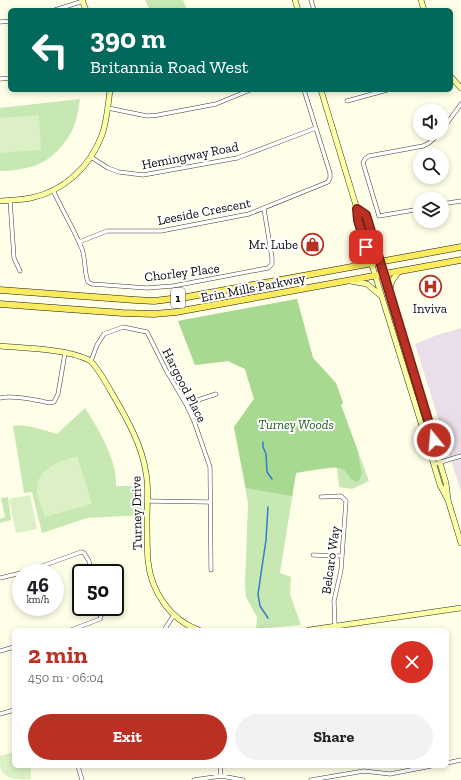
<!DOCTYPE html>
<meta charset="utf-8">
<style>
:root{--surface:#fff;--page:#f2f2f2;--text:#202124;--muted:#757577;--accent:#ba3022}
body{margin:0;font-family:"Zilla Slab",serif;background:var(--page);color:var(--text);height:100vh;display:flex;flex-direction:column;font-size:15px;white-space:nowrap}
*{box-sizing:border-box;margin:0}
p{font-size:13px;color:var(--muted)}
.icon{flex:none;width:22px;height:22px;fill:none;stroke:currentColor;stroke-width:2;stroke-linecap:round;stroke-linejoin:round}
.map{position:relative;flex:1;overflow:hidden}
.details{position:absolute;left:12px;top:628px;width:437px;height:140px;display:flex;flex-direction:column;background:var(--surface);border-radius:6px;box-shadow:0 2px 6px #0003}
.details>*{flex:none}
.banner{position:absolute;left:8px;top:8px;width:445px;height:84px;border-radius:6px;box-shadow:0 2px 6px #0003;background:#00695c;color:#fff;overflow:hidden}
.buttons{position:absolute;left:413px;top:104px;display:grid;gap:8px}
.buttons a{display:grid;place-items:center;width:36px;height:36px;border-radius:50%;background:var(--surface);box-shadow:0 2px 6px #0003;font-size:20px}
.speed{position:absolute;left:12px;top:564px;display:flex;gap:8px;font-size:20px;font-weight:700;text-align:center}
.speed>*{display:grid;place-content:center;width:52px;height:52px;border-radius:50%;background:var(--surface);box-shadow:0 2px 6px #0003;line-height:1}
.speed small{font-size:10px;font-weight:400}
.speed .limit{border:2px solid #111;border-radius:6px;background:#fff;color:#111}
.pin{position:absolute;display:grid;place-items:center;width:34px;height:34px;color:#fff;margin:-17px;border-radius:8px;box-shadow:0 2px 6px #0006}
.me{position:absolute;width:44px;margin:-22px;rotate:343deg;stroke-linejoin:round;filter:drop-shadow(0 0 3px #0008)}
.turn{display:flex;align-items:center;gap:14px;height:84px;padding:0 16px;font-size:18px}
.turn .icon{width:52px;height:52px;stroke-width:2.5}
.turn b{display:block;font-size:28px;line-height:34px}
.round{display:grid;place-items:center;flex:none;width:42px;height:42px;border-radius:21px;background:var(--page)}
.overview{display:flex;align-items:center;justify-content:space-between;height:68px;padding:0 16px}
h1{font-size:24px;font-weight:700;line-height:30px;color:var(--accent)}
.cta{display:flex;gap:8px;margin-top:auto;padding:8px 16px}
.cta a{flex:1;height:46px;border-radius:24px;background:var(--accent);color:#fff;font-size:16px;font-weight:700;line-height:46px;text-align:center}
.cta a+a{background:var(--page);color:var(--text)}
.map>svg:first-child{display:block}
.industrial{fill:#eadeea}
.green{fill:#c7e8b2}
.forest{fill:#a8d991}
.pitch{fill:#dbf0c4}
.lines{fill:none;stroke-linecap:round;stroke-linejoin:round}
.stream{stroke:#337bce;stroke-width:1.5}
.street-casing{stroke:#3d3d3d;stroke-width:4.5}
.secondary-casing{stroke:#2c2c2c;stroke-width:6}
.primary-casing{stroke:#1b1b1b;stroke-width:7}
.street{stroke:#fff;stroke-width:3.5}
.secondary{stroke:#fcffa3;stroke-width:5}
.primary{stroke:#faea5d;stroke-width:6}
.route-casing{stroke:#791f16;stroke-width:10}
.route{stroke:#ba3022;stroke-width:7}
.labels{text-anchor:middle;stroke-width:4;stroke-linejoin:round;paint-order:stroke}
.shield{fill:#fff;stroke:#545454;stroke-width:1}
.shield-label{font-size:12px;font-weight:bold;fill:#0a0a0a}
.street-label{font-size:13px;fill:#0a0a0a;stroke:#fff}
.poi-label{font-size:13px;fill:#0a0a0a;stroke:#fff;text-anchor:end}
.park-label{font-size:13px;font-style:italic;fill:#20611b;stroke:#fff}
</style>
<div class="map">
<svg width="461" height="780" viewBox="0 0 461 780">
<rect width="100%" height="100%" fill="#fffee8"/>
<!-- industrial -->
<path class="industrial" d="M461 328V492L415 344 437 335Z"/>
<!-- green -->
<path class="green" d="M145 0H183L187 10H150Z
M80 99C79 106 78 113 76 120 71 139 53 160 34 166 23 169 11 171 0 171V108Z
M297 299 313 358 336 383 343 403 341 405 369 481 352 489 339 487 337 467 296 473 280 573 291 577 290 594 301 625 256 629 257 617 246 597 245 585 248 503 234 427 254 399 245 369 228 361 195 365 178 321Z
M85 408C99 430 117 459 116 486H141L142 515 87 518 42 533 32 492 24 493 13 426C24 423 45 431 57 434Z
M8 497 11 520 0 523V519L5 517 1 498Z"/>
<!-- forest -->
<path class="forest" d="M297 299 313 358 336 383 343 403 341 405 357 449 362 474 358 482C348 480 350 475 344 470 336 464 306 471 296 473L292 496 246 488 234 427 254 399 245 369 228 361 195 365 178 321Z"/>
<!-- pitch -->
<path class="pitch" d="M39 115 41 150 0 153V118Z
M77 456 92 504 45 517C42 509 37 498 37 490 36 468 61 461 77 456Z
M30 495 37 529 16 533 9 499Z
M14 752V766H31V779C21 780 6 780 1 770 0 766 0 760 0 756Z"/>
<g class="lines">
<!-- stream -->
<path class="stream" d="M263 442V447L266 454 267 472 272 479
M268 618 260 606 258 594 266 540 268 507"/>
<defs>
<path id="street" d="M311 0 314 10
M55 10 83 1
M0 22 10 21
M0 79 10 78
M347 101 387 90
M108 108 147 116 158 115 216 104 250 90
M442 130 461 104
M91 157 108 168 119 172 143 175 237 158 316 128
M53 190C62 210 74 229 82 249 86 260 84 272 88 282L92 284 147 288 173 286 268 268 272 264V258L264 209
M10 200 14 258 20 271
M442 204 461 201
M420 209 379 216 363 163 365 159 369 156 423 146 429 143 440 133
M79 242 107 231H161L249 214 328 182 330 178V173L304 90
M91 361 97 345 104 334 123 327 147 332 166 370 186 404 194 421 210 467 211 570
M0 398C12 395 29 399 41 401 46 402 49 404 54 402L58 394 65 353
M186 404 216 394
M434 464 461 456
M321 497 341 496 346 501 341 570 334 601 335 626
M148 501 209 502
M313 555 342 556
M23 573 81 552 84 553 89 561 91 573
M0 578 21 573
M71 630 100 619 101 616 98 607
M164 630 174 615
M0 651 14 647
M0 714 14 710
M447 763 461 760
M78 766 82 780
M220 766 221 776
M194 780 221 776 243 780
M311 780 364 771 390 774 431 766"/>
<path id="secondary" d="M82 0 86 10
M295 0 298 10
M421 0 424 10
M451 77 461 88
M321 90 357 209 358 220 431 455 440 485 448 500
M0 201C10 200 21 200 31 198 64 191 90 167 102 135 107 121 108 105 110 90
M357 209 366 215 446 483 448 500 461 543
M354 266 361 257 366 247
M350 281 367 284 380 295
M389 292 392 281 399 271
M0 346C24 348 68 349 89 360 96 364 109 388 113 395 127 419 142 445 146 473 149 488 147 503 147 518 147 532 147 547 148 561 151 591 170 620 199 630
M309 630 461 608"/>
<path id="primary" d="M0 290 135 300 154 301 187 297 461 247
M0 304 123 313 154 314 176 312 461 260"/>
</defs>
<!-- street casing -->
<use href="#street" class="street-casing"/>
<!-- secondary casing -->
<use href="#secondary" class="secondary-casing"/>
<!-- primary casing -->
<use href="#primary" class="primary-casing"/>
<!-- street -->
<use href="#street" class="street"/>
<!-- secondary -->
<use href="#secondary" class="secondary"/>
<!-- primary -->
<use href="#primary" class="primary"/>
</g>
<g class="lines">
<defs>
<path id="route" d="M366 247 358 220 357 209 366 215 434 440"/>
</defs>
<!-- route casing -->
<use href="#route" class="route-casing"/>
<!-- route -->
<use href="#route" class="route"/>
</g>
<!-- icons -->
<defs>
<symbol id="shop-ring" viewBox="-11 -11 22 22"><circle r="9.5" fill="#fff" stroke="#ba3022" stroke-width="1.5"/><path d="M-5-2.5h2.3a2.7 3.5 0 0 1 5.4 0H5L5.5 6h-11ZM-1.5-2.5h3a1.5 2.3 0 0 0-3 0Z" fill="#ba3022"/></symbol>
<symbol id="hospital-ring" viewBox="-11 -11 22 22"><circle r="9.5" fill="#fff" stroke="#ba3022" stroke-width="1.5"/><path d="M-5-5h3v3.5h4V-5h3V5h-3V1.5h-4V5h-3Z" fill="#ba3022"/></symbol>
</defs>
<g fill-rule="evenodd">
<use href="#shop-ring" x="300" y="232" width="25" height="25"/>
<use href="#hospital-ring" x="418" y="274" width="25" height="25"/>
</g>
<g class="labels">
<!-- shield labels -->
<rect class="shield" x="171" y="288" width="14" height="20" rx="3"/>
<g class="shield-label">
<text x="178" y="302">1</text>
</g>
<!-- street labels -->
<g class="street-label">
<text transform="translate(190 155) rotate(-11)" y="5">Hemingway Road</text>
<text transform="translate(204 211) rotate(-11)" y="5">Leeside Crescent</text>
<text transform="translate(182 272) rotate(-7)" y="5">Chorley Place</text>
<text transform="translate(253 287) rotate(-11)" y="5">Erin Mills Parkway</text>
<text transform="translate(185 385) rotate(63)" y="5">Hargood Place</text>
<text transform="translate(136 513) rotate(-91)" y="5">Turney Drive</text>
<text transform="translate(330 560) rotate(-82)" y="5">Belcaro Way</text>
</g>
<!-- poi labels -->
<g class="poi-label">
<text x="298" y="249">Mr. Lube</text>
<text x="430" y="313" text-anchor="middle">Inviva</text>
</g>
<!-- park labels -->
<g class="park-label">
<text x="296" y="429">Turney Woods</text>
</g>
</g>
</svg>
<div class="buttons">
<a><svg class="icon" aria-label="sound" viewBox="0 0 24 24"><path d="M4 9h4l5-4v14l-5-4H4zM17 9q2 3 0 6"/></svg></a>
<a><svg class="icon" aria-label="search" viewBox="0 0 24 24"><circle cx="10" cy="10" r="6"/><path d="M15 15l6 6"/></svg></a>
<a><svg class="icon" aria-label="layers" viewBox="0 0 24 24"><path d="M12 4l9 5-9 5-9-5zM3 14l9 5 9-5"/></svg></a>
</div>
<div class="speed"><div>46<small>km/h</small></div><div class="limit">50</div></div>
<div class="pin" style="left:366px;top:247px;background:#d93025"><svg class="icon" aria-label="arrive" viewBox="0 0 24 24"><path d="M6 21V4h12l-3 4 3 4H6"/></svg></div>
<svg class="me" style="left:434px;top:440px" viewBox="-20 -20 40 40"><circle r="17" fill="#ba3022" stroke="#fff" stroke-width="3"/><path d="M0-11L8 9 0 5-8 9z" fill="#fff"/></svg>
<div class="banner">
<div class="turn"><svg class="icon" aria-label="left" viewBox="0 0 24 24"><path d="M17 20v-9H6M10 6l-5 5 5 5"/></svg><div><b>390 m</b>Britannia Road West</div></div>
</div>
<section class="details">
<div class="overview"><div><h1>2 min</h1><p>450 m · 06:04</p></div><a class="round" style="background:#d93025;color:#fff"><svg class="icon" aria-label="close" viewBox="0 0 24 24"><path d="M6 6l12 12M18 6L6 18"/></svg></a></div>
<div class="cta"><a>Exit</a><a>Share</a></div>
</section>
</div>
